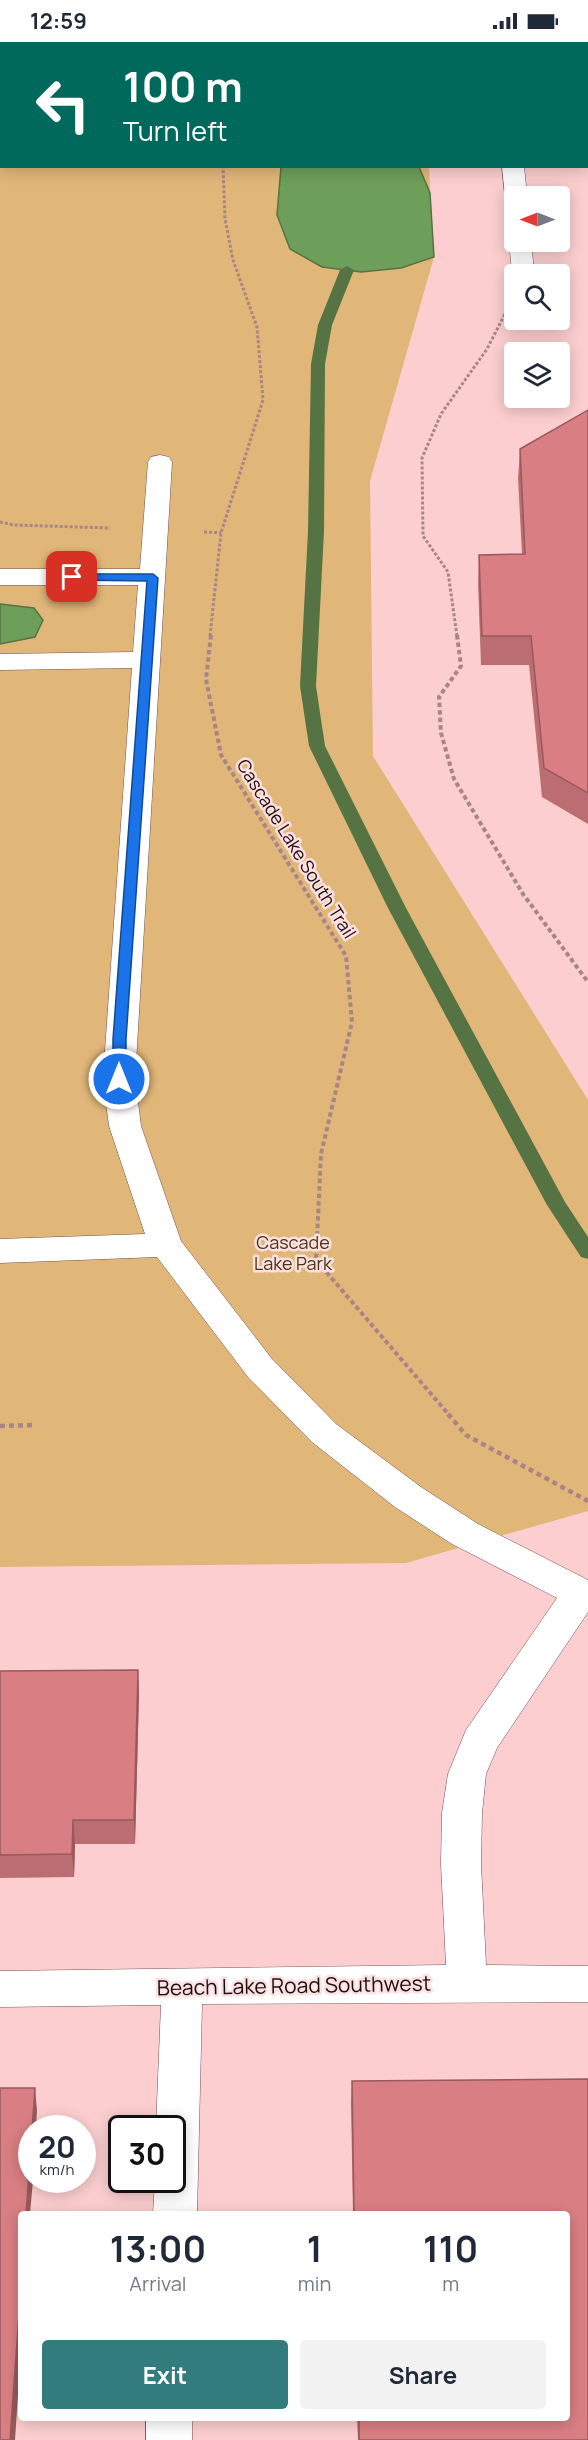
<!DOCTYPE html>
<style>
:root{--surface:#fff;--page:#f2f2f3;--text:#1f2937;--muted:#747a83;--accent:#337c7e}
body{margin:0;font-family:Manrope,sans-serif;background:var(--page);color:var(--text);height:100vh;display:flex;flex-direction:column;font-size:22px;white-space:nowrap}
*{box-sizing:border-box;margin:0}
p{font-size:20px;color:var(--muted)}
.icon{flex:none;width:33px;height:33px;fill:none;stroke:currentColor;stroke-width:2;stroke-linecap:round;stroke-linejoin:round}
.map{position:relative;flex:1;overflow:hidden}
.drawer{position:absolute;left:18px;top:2169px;width:552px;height:210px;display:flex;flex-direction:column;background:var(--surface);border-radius:6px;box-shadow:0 3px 15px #0003}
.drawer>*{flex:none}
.banner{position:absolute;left:0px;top:0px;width:588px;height:126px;box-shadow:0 3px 15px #0003;background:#00695c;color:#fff;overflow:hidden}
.needle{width:39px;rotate:270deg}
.buttons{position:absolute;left:504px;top:144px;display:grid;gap:12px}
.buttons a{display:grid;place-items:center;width:66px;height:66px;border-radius:6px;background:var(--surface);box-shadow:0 3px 15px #0003;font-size:30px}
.speed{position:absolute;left:18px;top:2073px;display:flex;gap:12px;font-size:30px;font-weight:700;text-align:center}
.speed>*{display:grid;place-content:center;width:78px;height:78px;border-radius:50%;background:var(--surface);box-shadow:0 3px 15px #0003;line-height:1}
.speed small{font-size:15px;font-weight:400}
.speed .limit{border:3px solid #111;border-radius:9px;background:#fff;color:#111}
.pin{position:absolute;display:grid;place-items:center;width:51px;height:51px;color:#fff;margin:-26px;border-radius:12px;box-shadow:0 3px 9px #0006}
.me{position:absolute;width:66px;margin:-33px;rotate:0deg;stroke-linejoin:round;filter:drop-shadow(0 0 4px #0008)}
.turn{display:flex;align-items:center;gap:21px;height:126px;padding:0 24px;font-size:27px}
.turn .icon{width:78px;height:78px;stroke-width:2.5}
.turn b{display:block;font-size:42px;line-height:51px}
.eta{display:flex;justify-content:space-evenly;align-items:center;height:102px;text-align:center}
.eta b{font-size:36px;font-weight:700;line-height:42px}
.action{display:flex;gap:12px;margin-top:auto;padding:12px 24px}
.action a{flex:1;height:69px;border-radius:6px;background:var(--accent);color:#fff;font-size:24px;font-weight:700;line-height:69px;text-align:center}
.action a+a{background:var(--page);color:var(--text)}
.status{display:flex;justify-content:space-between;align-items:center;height:42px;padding:0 30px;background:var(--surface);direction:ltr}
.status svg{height:16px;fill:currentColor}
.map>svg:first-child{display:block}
.green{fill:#e1b779}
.water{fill:#6e9f5a;stroke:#557343;stroke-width:1.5}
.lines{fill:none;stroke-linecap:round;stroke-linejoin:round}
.stream{fill:#557343;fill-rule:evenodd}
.minor-casing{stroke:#765051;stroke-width:1}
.path-far2{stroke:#a88586;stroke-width:3;stroke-dasharray:3 2;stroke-linecap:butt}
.path-far1{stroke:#a88586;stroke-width:4;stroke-dasharray:4.5 3;stroke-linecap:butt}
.path{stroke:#a88586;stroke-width:4.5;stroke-dasharray:5 4;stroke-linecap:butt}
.minor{fill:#fff;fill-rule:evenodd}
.wall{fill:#bb6d71}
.shaded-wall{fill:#98595c}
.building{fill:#d97f83;stroke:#98595c;stroke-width:1.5}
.route{fill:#1a73e8;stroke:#114b97;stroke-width:1.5}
.labels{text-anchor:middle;stroke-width:5;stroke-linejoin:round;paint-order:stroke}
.street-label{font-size:18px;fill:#1b0c0d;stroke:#fde0e1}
.park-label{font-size:18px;fill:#493413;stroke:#fde0e1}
.near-street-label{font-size:21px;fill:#1b0c0d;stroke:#fde0e1}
</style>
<div class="status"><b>12:59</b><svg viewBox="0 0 49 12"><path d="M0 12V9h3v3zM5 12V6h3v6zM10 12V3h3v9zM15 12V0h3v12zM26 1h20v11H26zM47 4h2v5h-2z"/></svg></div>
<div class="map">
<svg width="588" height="2398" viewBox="0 0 588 2398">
<rect width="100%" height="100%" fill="#fccecf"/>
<!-- green -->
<path class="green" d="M0 0H422L2 2V124L429 125 434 215 370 439 373 714 588 1058V1469L406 1521 0 1525Z"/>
<!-- water -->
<path class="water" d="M281 125H419L430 151 434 215 401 226 361 230 322 225 290 207 277 173Z
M0 562 34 566 43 578 35 595 0 602Z"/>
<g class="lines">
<!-- stream -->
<path class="stream" d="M357 0H369V2H357Z
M347 224 354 228 332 283 325 322 324 489 316 644 325 704 406 866 565 1160 588 1195V1217L581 1215 547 1163 388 866 309 704 300 644 308 489 311 322 318 283 340 228Z"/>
<defs>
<path id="minor" d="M492 0H512V2H492Z
M502 124H524L527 154H514V160L508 159 505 154Z
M512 195H514V200H531L534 229 532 232 514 233 512 229 509 200Z
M160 413 169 415 172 420 135 1037 141 1084 181 1199 272 1317 336 1382 421 1445 478 1482 588 1538V1570L497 1706 486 1732 482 1771 481 1822 486 1923 588 1924V1960L202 1962 197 2172H153L155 2138H172V2086H156L161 1963 0 1965V1929L446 1923 441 1822 442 1771 448 1732 466 1688 557 1556 452 1502 395 1465 312 1400 248 1335 157 1215 0 1221V1197L145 1192 109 1084 103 1037 132 626 0 628V612L133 610 138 543H0V527H140L148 420 151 415Z
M146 2376H192V2398H146Z"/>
</defs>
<!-- minor casing -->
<use href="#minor" class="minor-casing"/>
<!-- path-far2 -->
<path class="path-far2" d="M56 0 87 2
M231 2 234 0
M0 480 14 483 110 486
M204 490 221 491
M210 594 221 491 263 358 257 285 233 218 225 177 223 124
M457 594 448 530 423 494 422 416 441 372 487 307 510 262"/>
<!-- path-far1 -->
<path class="path-far1" d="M211 593 206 637 221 713 346 914 352 980 321 1112 316 1218 450 1374
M457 593 461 624 439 655 441 691 454 737 523 852 588 940"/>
<!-- path -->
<path class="path" d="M448 1372 466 1393 588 1459
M0 1384 35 1383"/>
<!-- minor -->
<use href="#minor" class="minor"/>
</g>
<!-- wall -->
<path class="wall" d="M588 368V782L542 755 529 623H481L478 541 479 513 522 512 518 436 520 407Z
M138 1628 139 1652 135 1802H75L74 1835 0 1836V1629Z
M588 2037V2398H358L357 2376H567V2172H353L351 2061 352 2039Z"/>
<!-- shaded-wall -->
<path class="shaded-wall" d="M138 1628 139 1652 135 1802 134 1778Z
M73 1778 75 1802 74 1835 72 1812Z
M35 2046 37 2068 36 2086H32Z
M32 2092V2138H33L30 2172H26Z
M21 2244V2307L15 2398H10Z"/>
<!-- building -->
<path class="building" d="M588 368V751L544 726 531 594H482L479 513 525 512 520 407Z
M138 1628 134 1778H73L72 1812 0 1813V1629Z
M588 2037V2398H359V2376H567V2172H354L352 2039Z
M0 2046H35L26 2172H21V2244L10 2398H0Z"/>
<!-- route -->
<path class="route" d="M68 532H153L158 536 126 997V1037L119 1041 113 1037V997L147 539 72 538 67 535Z"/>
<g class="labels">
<!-- street labels -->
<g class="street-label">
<text transform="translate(296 807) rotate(58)" y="6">Cascade Lake South Trail</text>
</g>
<!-- park labels -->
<g class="park-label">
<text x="293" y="1207">Cascade<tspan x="293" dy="21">Lake Park</tspan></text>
</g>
<!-- near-street labels -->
<g class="near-street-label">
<text transform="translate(294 1944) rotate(-1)" y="7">Beach Lake Road Southwest</text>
</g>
</g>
</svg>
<div class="buttons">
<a><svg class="needle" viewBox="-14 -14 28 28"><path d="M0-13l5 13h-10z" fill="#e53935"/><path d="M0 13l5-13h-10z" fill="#747a83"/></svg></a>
<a><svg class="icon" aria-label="search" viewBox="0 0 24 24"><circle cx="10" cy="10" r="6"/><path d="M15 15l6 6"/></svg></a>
<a><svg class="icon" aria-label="layers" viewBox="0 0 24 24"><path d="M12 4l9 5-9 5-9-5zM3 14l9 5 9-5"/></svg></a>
</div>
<div class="speed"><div>20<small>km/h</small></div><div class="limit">30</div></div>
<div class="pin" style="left:72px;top:535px;background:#d93025"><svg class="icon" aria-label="arrive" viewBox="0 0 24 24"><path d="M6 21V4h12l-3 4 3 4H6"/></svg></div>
<svg class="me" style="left:119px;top:1037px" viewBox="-20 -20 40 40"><circle r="17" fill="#1a73e8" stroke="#fff" stroke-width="3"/><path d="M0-11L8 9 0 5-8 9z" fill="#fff"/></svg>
<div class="banner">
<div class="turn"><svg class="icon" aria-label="left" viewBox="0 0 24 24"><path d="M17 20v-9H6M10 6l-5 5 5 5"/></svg><div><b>100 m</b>Turn left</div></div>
</div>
<section class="drawer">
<div class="eta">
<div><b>13:00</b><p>Arrival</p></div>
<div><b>1</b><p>min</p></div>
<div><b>110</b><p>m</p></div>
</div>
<div class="action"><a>Exit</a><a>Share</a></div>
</section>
</div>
